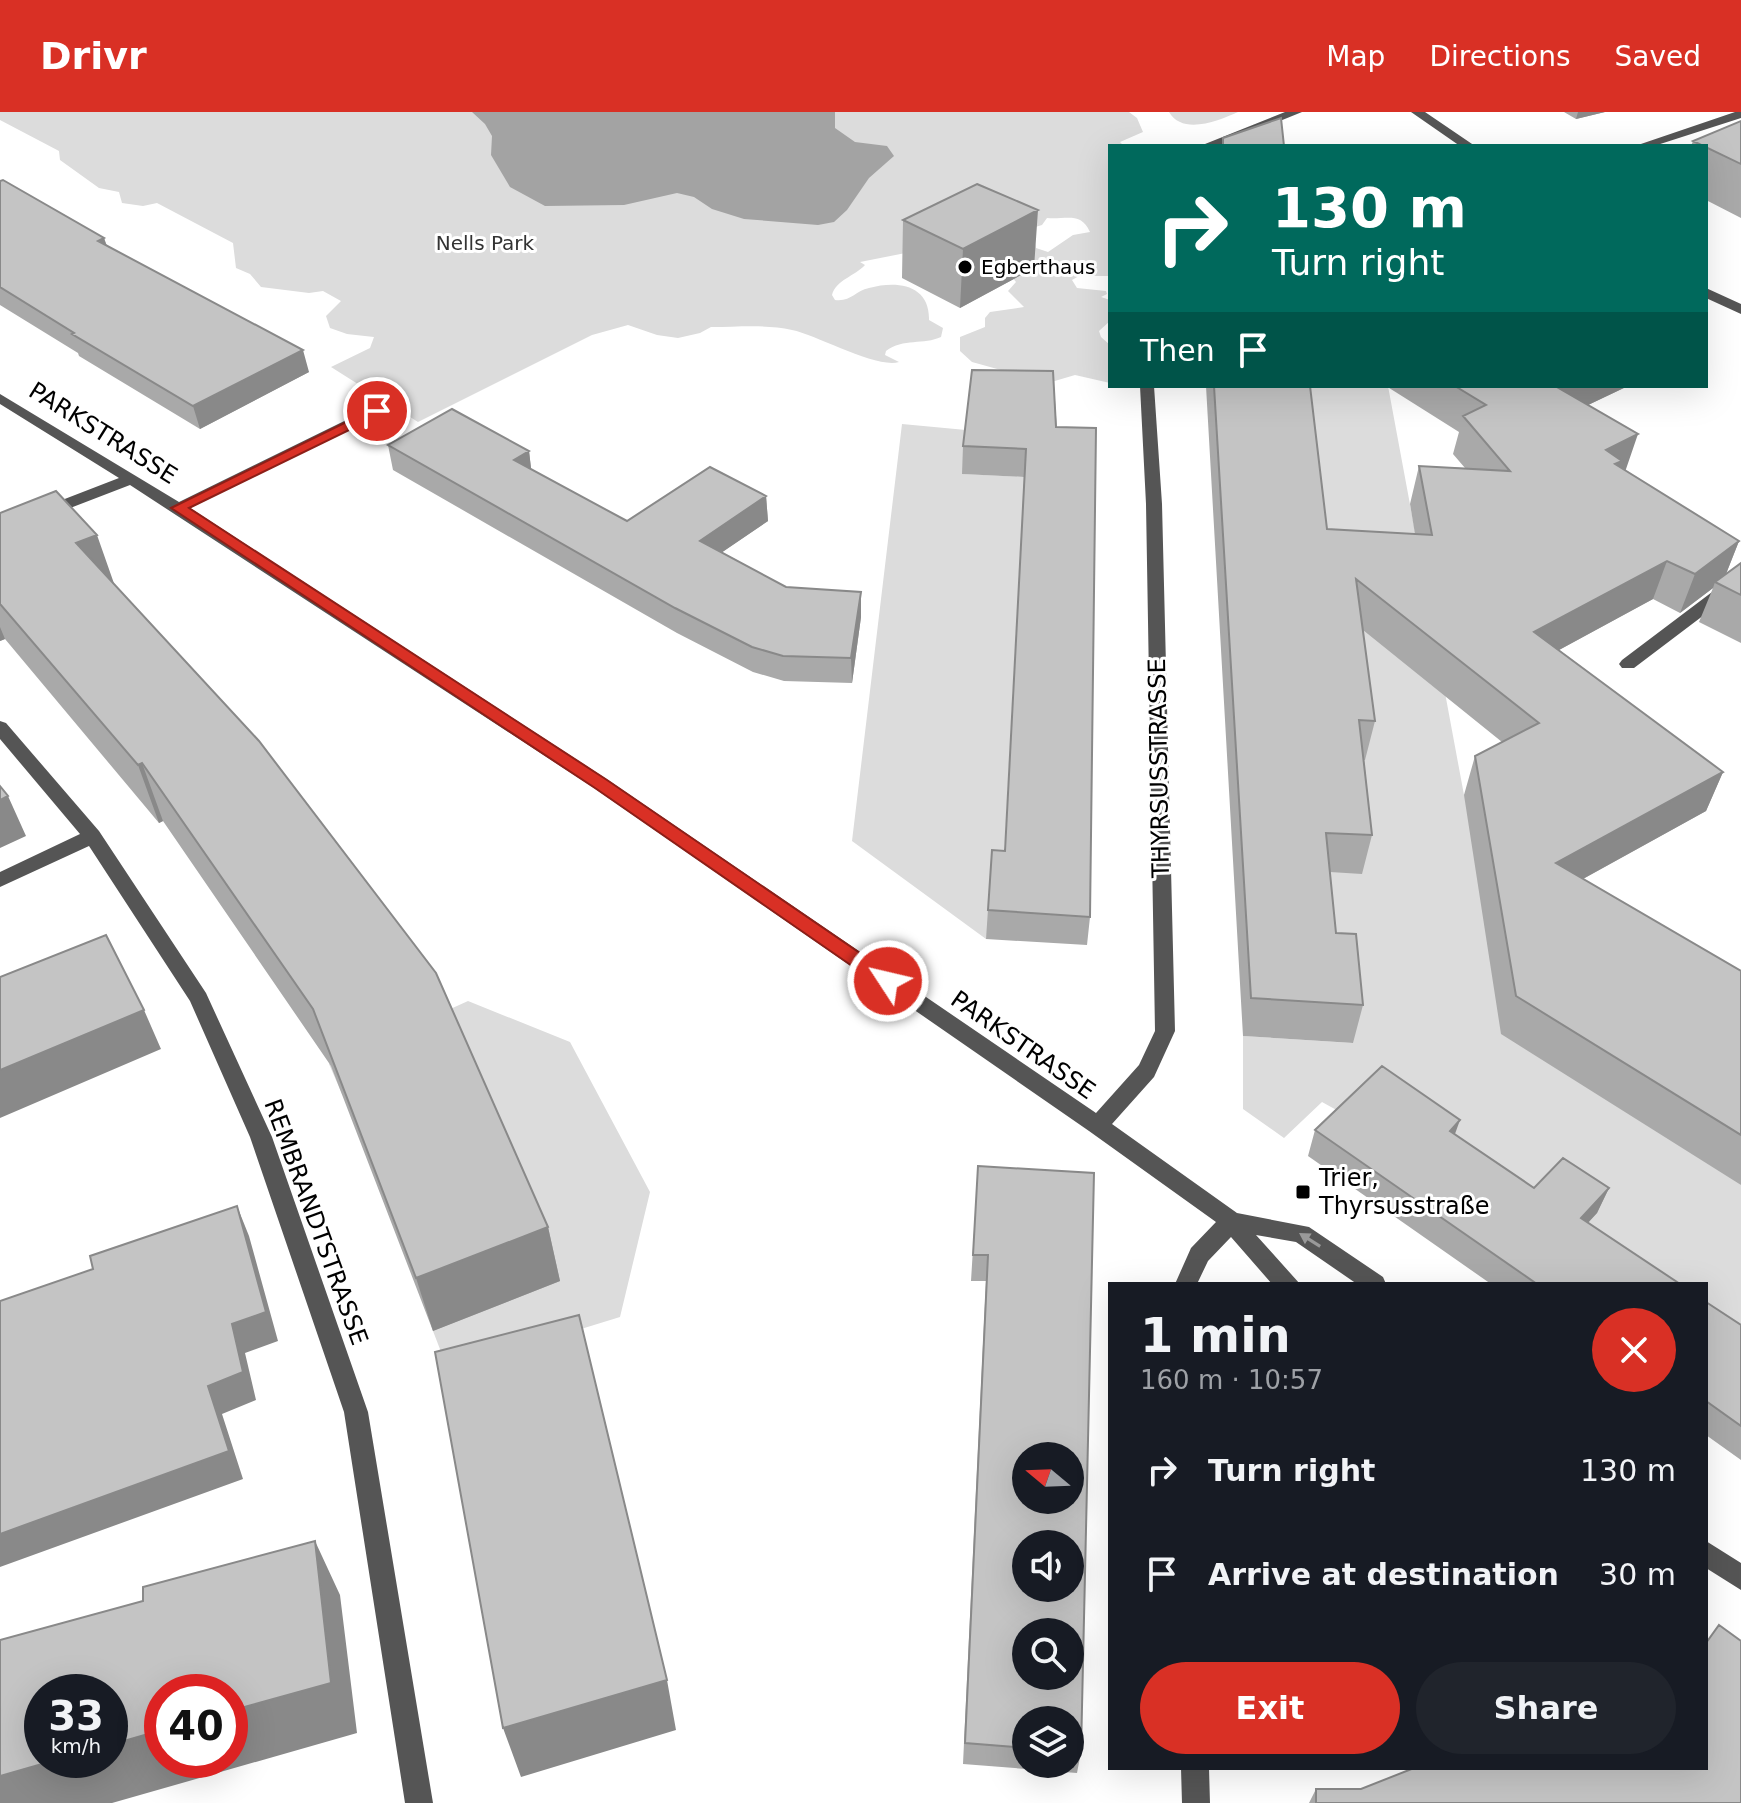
<!DOCTYPE html>
<meta charset="utf-8">
<style>
:root{--surface:#171b24;--page:#20242c;--text:#f1f3f6;--muted:#9ea1a6;--accent:#d93025}
body{margin:0;font-family:"DejaVu Sans",sans-serif;background:var(--page);color:var(--text);height:100vh;display:flex;flex-direction:column;font-size:30px;white-space:nowrap}
*{box-sizing:border-box;margin:0}
p{font-size:26px;color:var(--muted)}
.icon{flex:none;width:44px;height:44px;fill:none;stroke:currentColor;stroke-width:2;stroke-linecap:round;stroke-linejoin:round}
.map{position:relative;flex:1;overflow:hidden}
.drawer{position:absolute;left:1108px;top:1170px;width:600px;height:488px;display:flex;flex-direction:column;background:var(--surface);border-radius:0px;box-shadow:0 8px 32px #0002}
.drawer>*{flex:none}
.banner{position:absolute;left:1108px;top:32px;width:600px;height:244px;border-radius:0px;box-shadow:0 8px 32px #0002;background:#00695c;color:#fff;overflow:hidden}
.needle{width:52px;rotate:289deg}
.fabs{position:absolute;left:1012px;top:1330px;display:grid;gap:16px}
.fabs a{display:grid;place-items:center;width:72px;height:72px;border-radius:50%;background:var(--surface);box-shadow:0 8px 32px #0002;font-size:40px}
.speed{position:absolute;left:24px;top:1562px;display:flex;gap:16px;font-size:40px;font-weight:700;text-align:center}
.speed>*{display:grid;place-content:center;width:104px;height:104px;border-radius:50%;background:var(--surface);box-shadow:0 8px 32px #0002;line-height:1}
.speed small{font-size:20px;font-weight:400}
.speed .limit{border:12px solid #d22;background:#fff;color:#111}
.pin{position:absolute;display:grid;place-items:center;width:68px;height:68px;color:#fff;margin:-34px;border:4px solid #fff;border-radius:50%;box-shadow:0 2px 8px #0007}
.me{position:absolute;width:88px;margin:-44px;rotate:305deg;stroke-linejoin:round;filter:drop-shadow(0 0 6px #0008)}
.turn{display:flex;align-items:center;gap:28px;height:168px;padding:0 32px;font-size:36px}
.turn .icon{width:104px;height:104px;stroke-width:2.5}
.turn b{display:block;font-size:56px;line-height:68px}
.then{display:flex;align-items:center;height:76px;padding:0 32px;background:#0003;gap:16px;font-size:30px}
.round{display:grid;place-items:center;flex:none;width:84px;height:84px;border-radius:42px;background:var(--page)}
.summary{display:flex;align-items:center;justify-content:space-between;height:136px;padding:0 32px}
h1{font-size:48px;font-weight:800;line-height:60px}
.action{display:flex;gap:16px;margin-top:auto;padding:16px 32px}
.action a{flex:1;height:92px;border-radius:48px;background:var(--accent);color:#fff;font-size:32px;font-weight:800;line-height:92px;text-align:center}
.action a+a{background:var(--page);color:var(--text)}
ul{padding:0;list-style:none}
li{display:flex;align-items:center;gap:24px;height:104px;padding:0 32px}
li div{flex:1}
li b{display:block;font-size:30px}
li em{font-style:normal}
header{display:flex;align-items:center;gap:48px;box-sizing:border-box;height:112px;padding:0 40px;background:var(--accent);color:#fff}
header strong{font-size:38px}
nav{display:flex;gap:44px;margin-inline-start:auto;font-size:28px}
.map>svg:first-child{display:block}
.green{fill:#dcdcdc}
.water{fill:#a3a3a3}
.lines{fill:none;stroke-linecap:round;stroke-linejoin:round}
.minor{fill:#555;fill-rule:evenodd}
.wall{fill:#a9a9a9;fill-rule:evenodd}
.shaded-wall{fill:#898989}
.building{fill:#c4c4c4;stroke:#898989;stroke-width:2;fill-rule:evenodd}
.oneway{fill:#999}
.route{fill:#d93025;stroke:#8d1f18;stroke-width:2}
.poi-dot{fill:#000;stroke:#fff;stroke-width:3}
.labels{text-anchor:middle;stroke-width:6;stroke-linejoin:round;paint-order:stroke}
.far-park-label{font-size:20px;fill:#333;stroke:#fff}
.far-poi-label{font-size:20px;fill:#000;stroke:#fff;text-anchor:start}
.street-label{font-size:24px;fill:#000;stroke:#fff}
.poi-label{font-size:24px;fill:#000;stroke:#fff;text-anchor:start}
</style>
<header>
<strong>Drivr</strong>
<nav><a>Map</a><a>Directions</a><a>Saved</a></nav>
</header>
<div class="map">
<svg width="1741" height="1691" viewBox="0 0 1741 1691">
<rect width="100%" height="100%" fill="#fff"/>
<!-- green -->
<path class="green" d="M0 0H1129L1137 6 1143 20 1120 30 1123 33 1141 34H1110V164H1079L1072 168 1077 176 1106 179 1107 182 1101 185 1110 188V209L1099 219 1101 225 1110 233V271L1075 263 1048 271 972 250 960 239V225L985 215V206L990 200 1024 195 1008 179 1016 170 1012 165 1035 131 1036 136 1048 140 1073 123 1090 120C1081 99 1065 108 1047 106L1042 113 1032 116 860 150 865 153C855 164 836 168 832 183L835 188C851 190 855 179 869 176 898 168 930 173 929 208L943 216 941 225C924 233 903 226 886 239L885 243 899 250C877 257 817 223 792 218 767 212 738 215 711 215L700 221 678 226 657 223 628 213 592 223 418 310 331 255 370 236 374 225 347 222 330 216 326 204 341 189 323 179 309 181 261 175 250 162 236 156 233 131 157 91 143 94 122 91 119 80 99 76 60 48 59 39 0 8Z
M1169 0H1238C1220 8 1183 24 1169 0Z
M1299 274H1388L1464 683 1741 1073V1247L1706 1224V1172H1630L1569 1131 1596 1102 1523 1101 1322 990 1284 1026 1243 997V924L1352 931 1317 760 1347 647 1365 648 1285 454Z
M902 312 966 318 963 362 1024 365 1003 767 986 827 852 729Z
M468 889 570 930 650 1080 620 1205 448 1258 433 1219 559 1169 460 941 342 982 329 952Z"/>
<!-- water -->
<path class="water" d="M472 0H835V16L855 30 887 34 894 44 869 66 847 98 834 110 818 113 744 107 712 97 694 85 677 81 624 93 545 94 510 75 491 43 492 24 485 12Z"/>
<g class="lines">
<!-- minor -->
<path class="minor" d="M1285 0H1302L1218 34H1200Z
M1411 0H1425L1475 34H1460Z
M1735 0H1741V6L1654 34H1635Z
M1706 176 1741 192V202L1706 186Z
M1140 274H1154L1162 392 1175 919 1154 965 1112 1012 1237 1101 1309 1115 1383 1165 1386 1172H1357L1296 1130 1256 1123 1300 1172H1272L1231 1125 1208 1149 1197 1172H1175L1191 1136 1216 1110 1089 1019 594 676 130 373 0 423V412L119 366 0 292V282L179 390 383 290H393V296L190 396 608 668 1096 1001 1139 953 1155 919 1146 392Z
M1741 454V475L1634 556H1622L1619 552 1622 548 1728 468 1735 455Z
M0 609 6 611 99 719 206 881 272 1025 368 1300 433 1691H405L344 1300 250 1025 190 889 89 734 0 775V760L80 722 0 627Z
M1706 1429 1741 1451V1478L1706 1456Z
M1181 1656H1209L1210 1691H1182Z"/>
</g>
<!-- wall -->
<path class="wall" d="M1564 0H1605L1576 7Z
M1741 9V106L1706 88V34H1691L1693 29Z
M0 69 104 126 107 134 309 260 200 317 79 244 78 241 0 193Z
M903 108 1034 156 960 196 902 166Z
M1053 259 1090 805 1087 833 986 827 992 738 1005 739 1024 365 962 362 963 334Z
M1206 274H1310L1327 417 1415 422 1410 392 1419 354 1465 356 1453 342 1459 320 1386 274H1628L1588 293 1626 359 1739 429 1726 462 1741 451V531L1699 510 1713 476 1680 501 1653 487 1559 538 1723 660 1706 699 1583 767 1741 859V1073L1501 922 1464 683 1475 644 1502 630 1363 518 1375 609 1365 648H1364L1372 723 1362 762 1330 760 1336 821 1363 893 1353 931 1243 924Z
M388 333 529 339 531 357 627 409 766 384 768 409 722 440 786 475 861 480V505L852 571 784 569 753 560 677 521 393 358Z
M0 401 115 474 548 1115 560 1169 433 1219 331 954 163 709 159 711 5 527 0 529Z
M1315 1018 1455 1023 1534 1076H1609L1597 1101 1588 1111 1680 1172H1491L1308 1044Z
M978 1054 1081 1640 1077 1661 963 1652 986 1169H971ZM1026 1608H1070V1652H1026Z
M1706 1190 1741 1213V1348L1706 1323Z
M1316 1677H1361L1741 1691H1309Z"/>
<!-- shaded-wall -->
<path class="shaded-wall" d="M1578 0H1605L1576 7Z
M1038 98 1034 156 960 196 963 137Z
M104 126 111 148 98 129Z
M303 238 309 260 200 317 193 294Z
M1559 274H1628L1546 313 1557 275Z
M1638 322 1625 360 1610 388 1606 338Z
M529 339 532 364 514 348Z
M766 384 768 409 702 454 700 429Z
M97 423 117 480 76 431Z
M1739 429 1724 467 1715 470 1713 476 1680 501 1695 462Z
M1667 449 1653 487 1522 558 1534 520Z
M861 480V505L852 571 851 546Z
M0 515 5 527 0 529Z
M142 651 163 709 159 711 138 653Z
M1723 660 1706 699 1541 790 1556 751Z
M8 684 26 724 0 736V688Z
M144 898 161 937 0 1006V958Z
M1460 1008 1451 1033 1450 1019Z
M1609 1076 1597 1101 1569 1131 1581 1106Z
M237 1094 249 1124 278 1229 245 1241 256 1288 222 1302 243 1367 0 1455V1422L208 1274 232 1212Z
M548 1115 560 1169 433 1219 416 1166Z
M315 1429 340 1483 357 1621 112 1691H0V1664L56 1648H110V1633L162 1618V1648H230V1599Z
M667 1568 676 1618 521 1665 503 1616Z"/>
<!-- building -->
<path class="building" d="M1281 6 1284 34H1223V26Z
M1741 9V52L1693 29Z
M3 68 104 126 98 129 303 238 193 294 72 222 74 221 0 175V69Z
M977 72 1038 98 963 137 903 108Z
M972 258 1053 259 1056 315 1096 316 1090 805 988 798 992 738 1005 739 1026 337 963 334Z
M1214 274H1310L1327 417 1432 423 1419 354 1510 359 1463 304 1486 293 1455 274H1559L1557 275 1638 322 1606 338 1622 349 1615 352 1739 429 1695 462 1667 449 1534 520 1723 660 1556 751 1741 859V1023L1516 884 1475 644 1539 611 1356 467 1375 609 1359 608 1372 723 1326 721 1336 821 1356 822 1363 893 1251 886Z
M452 297 529 339 514 348 627 409 710 355 766 384 700 429 786 475 861 480 851 546 783 544 752 535 675 496 388 333Z
M56 379 97 423 76 431 259 629 436 861 548 1115 416 1166 313 897 142 651 138 653 0 492V401Z
M1741 451V483L1715 470Z
M0 674 8 684 0 688Z
M106 823 144 898 0 958V865Z
M1382 954 1460 1008 1450 1019 1534 1076 1563 1046 1609 1076 1581 1106 1680 1172H1537L1315 1018Z
M978 1054 1094 1061 1081 1640 1070 1639V1608H1026V1636L965 1631 988 1143H973ZM1026 1344H1070V1388H1026ZM1026 1432H1070V1476H1026ZM1026 1520H1070V1564H1026Z
M237 1094 266 1200 232 1212 243 1260 208 1274 229 1339 0 1422V1189L93 1157 90 1144Z
M1706 1190 1741 1213V1314L1706 1289Z
M579 1203 667 1568 503 1616 435 1240Z
M315 1429 331 1571 230 1599V1580H162V1618L110 1633V1580H42V1648H56L0 1664V1528L143 1489V1475Z
M1719 1513 1741 1529V1691H1316V1677H1361L1414 1656H1706V1531Z"/>
<!-- one-way arrows -->
<defs><path id="oneway-solid" d="M-6-.8H1V-3.2L6.5 0L1 3.2V.8H-6Z" transform="scale(2)"/></defs>
<use class="oneway" href="#oneway-solid" transform="translate(1310 1128) rotate(-148)"/>
<!-- route -->
<path class="route" d="M377 295 384 299 382 302 189 396 607 668 895 865 897 869 895 874H881L595 676 171 396Z"/>
<!-- markers -->
<g class="poi-dot">
<circle cx="965" cy="155" r="8"/>
<rect x="1295" y="1072" width="16" height="16" rx="4"/>
</g>
<g class="labels">
<!-- far-park labels -->
<g class="far-park-label">
<text x="485" y="138">Nells Park</text>
</g>
<!-- far-poi labels -->
<g class="far-poi-label">
<text x="981" y="162">Egberthaus</text>
</g>
<!-- street labels -->
<g class="street-label">
<text transform="translate(103 321) rotate(32)" y="8">PARKSTRASSE</text>
<text transform="translate(1159 656) rotate(-91)" y="8">THYRSUSSTRASSE</text>
<text transform="translate(1023 933) rotate(35)" y="8">PARKSTRASSE</text>
<text transform="translate(316 1110) rotate(70)" y="8">REMBRANDTSTRASSE</text>
</g>
<!-- poi labels -->
<g class="poi-label">
<text x="1319" y="1074">Trier,<tspan x="1319" dy="28">Thyrsusstraße</tspan></text>
</g>
</g>
</svg>
<div class="fabs">
<a><svg class="needle" viewBox="-14 -14 28 28"><path d="M0-13l5 13h-10z" fill="#e53935"/><path d="M0 13l5-13h-10z" fill="#9ea1a6"/></svg></a>
<a><svg class="icon" aria-label="sound" viewBox="0 0 24 24"><path d="M4 9h4l5-4v14l-5-4H4zM17 9q2 3 0 6"/></svg></a>
<a><svg class="icon" aria-label="search" viewBox="0 0 24 24"><circle cx="10" cy="10" r="6"/><path d="M15 15l6 6"/></svg></a>
<a><svg class="icon" aria-label="layers" viewBox="0 0 24 24"><path d="M12 4l9 5-9 5-9-5zM3 14l9 5 9-5"/></svg></a>
</div>
<div class="speed"><div>33<small>km/h</small></div><div class="limit">40</div></div>
<div class="pin" style="left:377px;top:299px;background:#d93025"><svg class="icon" aria-label="arrive" viewBox="0 0 24 24"><path d="M6 21V4h12l-3 4 3 4H6"/></svg></div>
<svg class="me" style="left:888px;top:869px" viewBox="-20 -20 40 40"><circle r="17" fill="#d93025" stroke="#fff" stroke-width="3"/><path d="M0-11L8 9 0 5-8 9z" fill="#fff"/></svg>
<div class="banner">
<div class="turn"><svg class="icon" aria-label="right" viewBox="0 0 24 24"><path d="M7 20v-9h11M14 6l5 5-5 5"/></svg><div><b>130 m</b>Turn right</div></div>
<div class="then">Then<svg class="icon" aria-label="arrive" viewBox="0 0 24 24"><path d="M6 21V4h12l-3 4 3 4H6"/></svg></div>
</div>
<section class="drawer">
<div class="summary"><div><h1>1 min</h1><p>160 m · 10:57</p></div><a class="round" style="background:#d93025;color:#fff"><svg class="icon" aria-label="close" viewBox="0 0 24 24"><path d="M6 6l12 12M18 6L6 18"/></svg></a></div>
<ul>
<li><svg class="icon" aria-label="right" viewBox="0 0 24 24"><path d="M7 20v-9h11M14 6l5 5-5 5"/></svg><div><b>Turn right</b></div><em>130 m</em></li>
<li><svg class="icon" aria-label="arrive" viewBox="0 0 24 24"><path d="M6 21V4h12l-3 4 3 4H6"/></svg><div><b>Arrive at destination</b></div><em>30 m</em></li>
</ul>
<div class="action"><a>Exit</a><a>Share</a></div>
</section>
</div>
